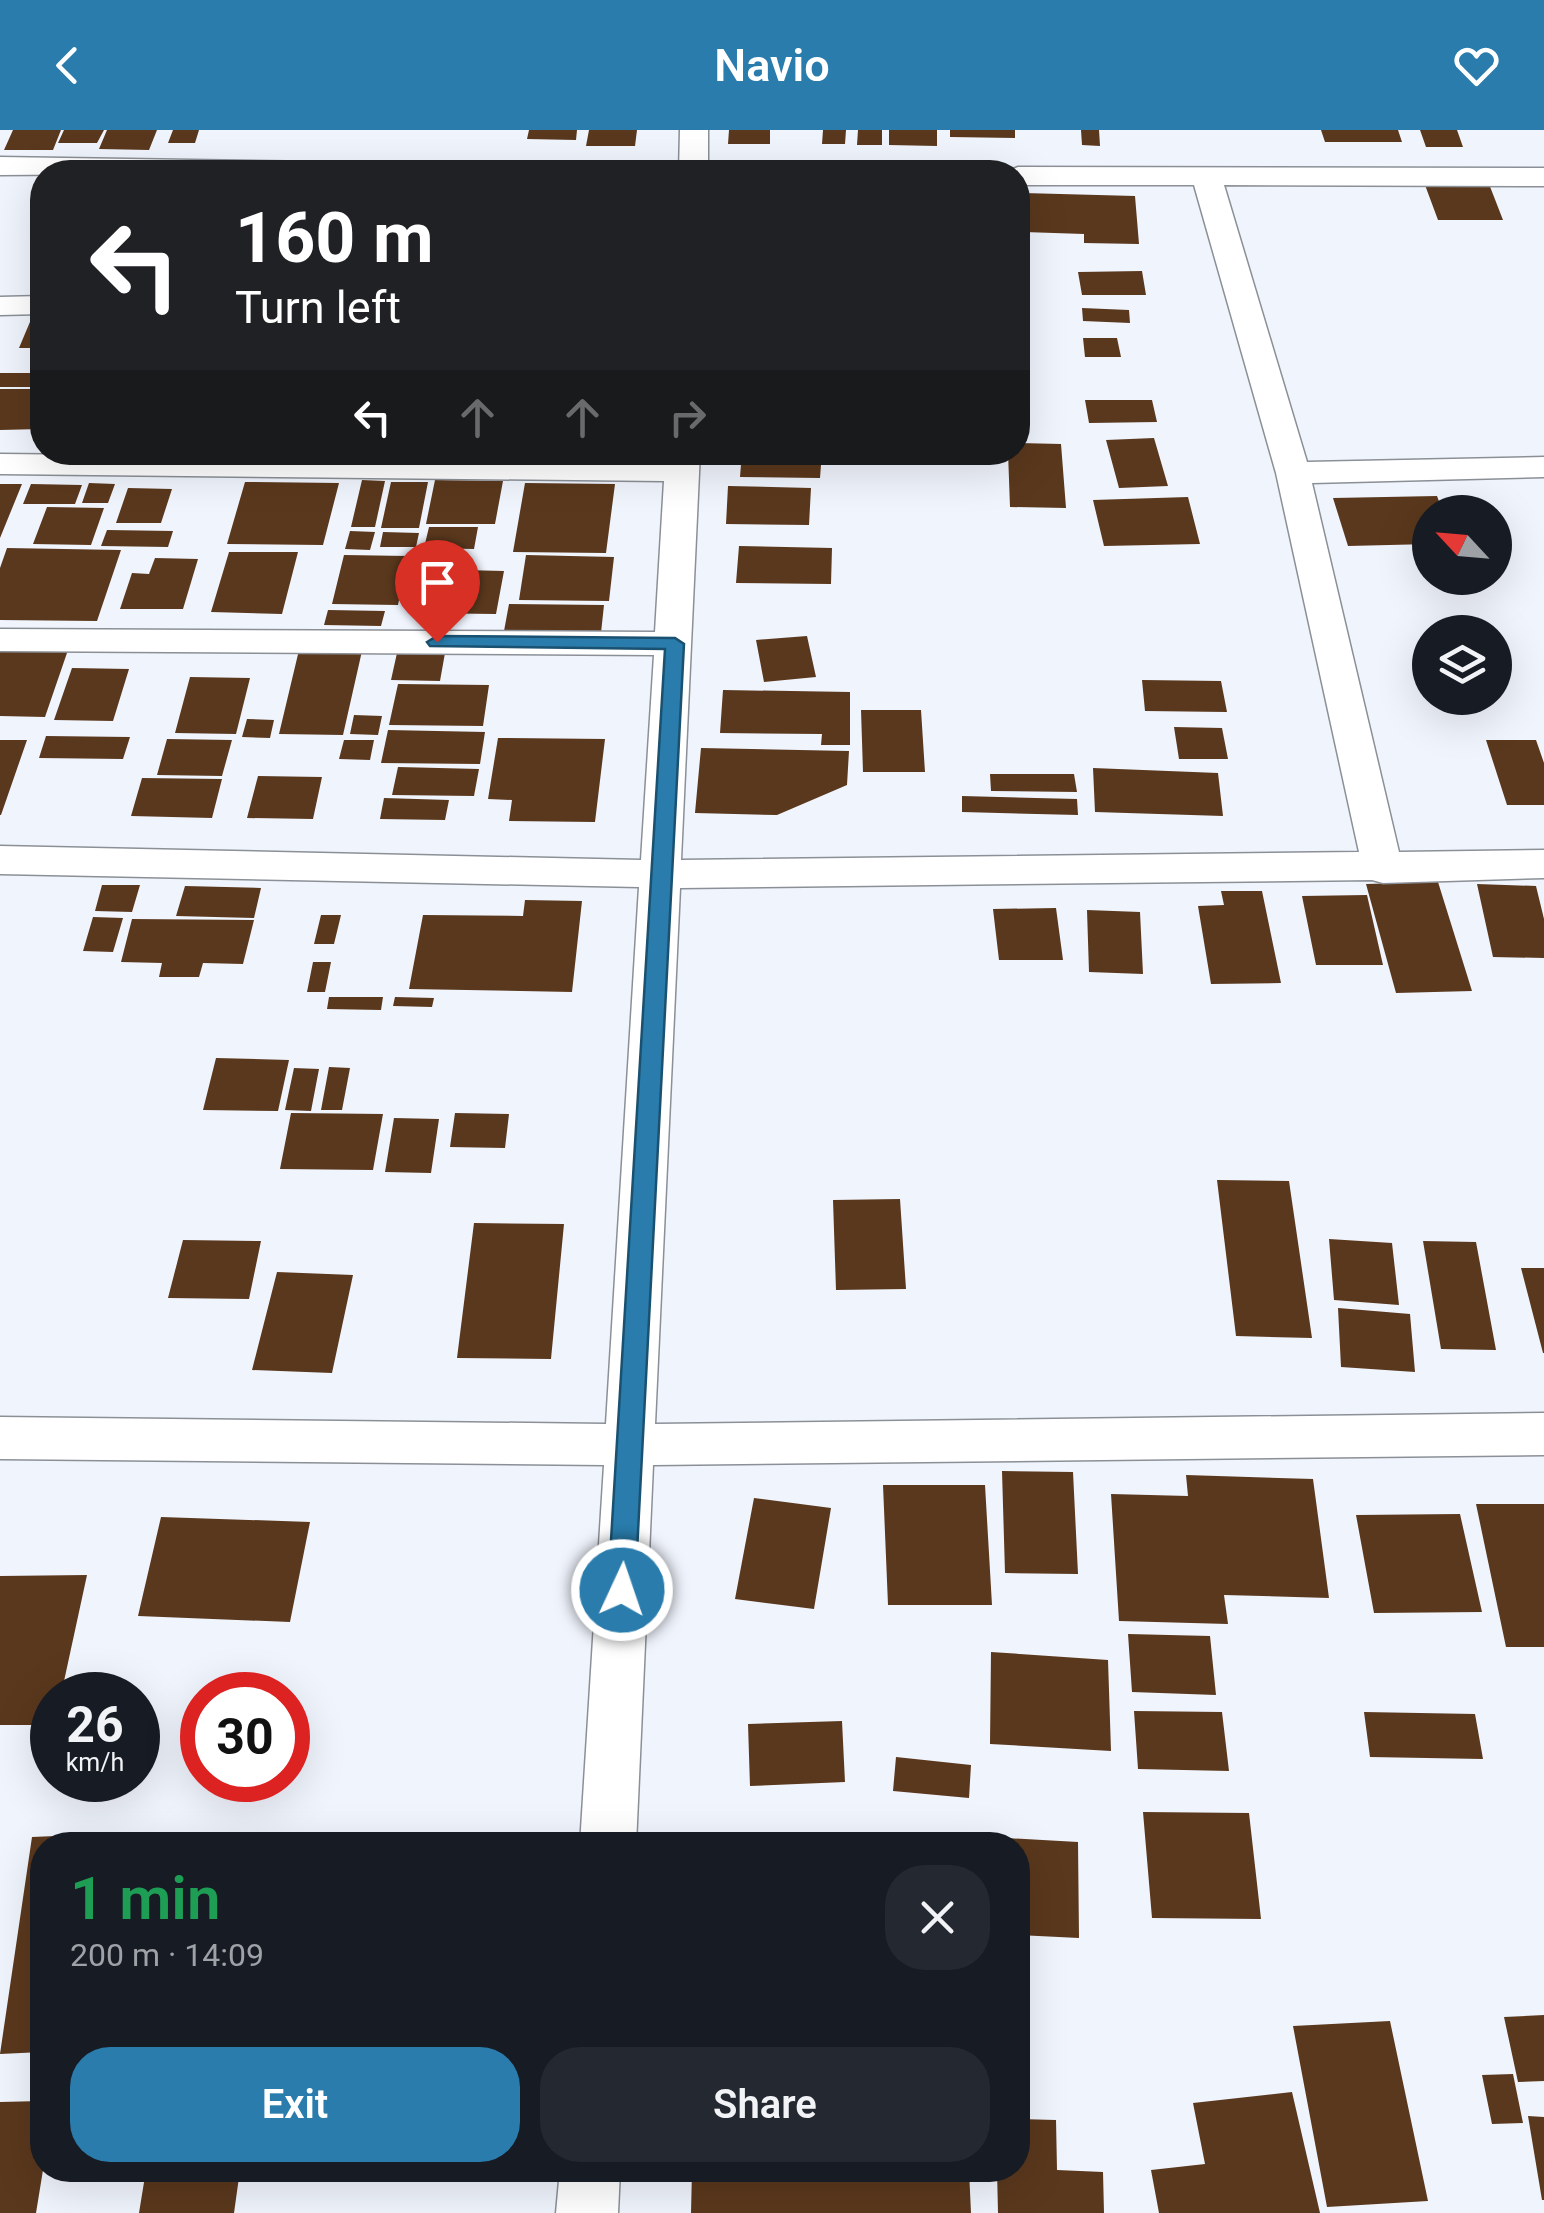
<!DOCTYPE html>
<meta charset="utf-8">
<style>
:root{--surface:#171b24;--page:#242831;--text:#f1f3f6;--muted:#9ea1a6;--accent:#297cac}
body{margin:0;font-family:Roboto,sans-serif;background:var(--page);color:var(--text);height:100vh;display:flex;flex-direction:column;font-size:38px;white-space:nowrap}
*{box-sizing:border-box;margin:0}
p{font-size:32px;color:var(--muted)}
.icon{flex:none;width:55px;height:55px;fill:none;stroke:currentColor;stroke-width:2;stroke-linecap:round;stroke-linejoin:round}
.map{position:relative;flex:1;overflow:hidden}
.side{position:absolute;left:30px;top:1702px;width:1000px;height:350px;display:flex;flex-direction:column;background:var(--surface);border-radius:40px;box-shadow:0 10px 40px #0002}
.side>*{flex:none}
.guide{position:absolute;left:30px;top:30px;width:1000px;height:305px;border-radius:40px;box-shadow:0 10px 40px #0002;background:#202124;color:#fff;overflow:hidden}
.needle{width:65px;rotate:296deg}
.tools{position:absolute;left:1412px;top:365px;display:grid;gap:20px}
.tools a{display:grid;place-items:center;width:100px;height:100px;border-radius:50%;background:var(--surface);box-shadow:0 10px 40px #0002;font-size:50px}
.speed{position:absolute;left:30px;top:1542px;display:flex;gap:20px;font-size:50px;font-weight:700;text-align:center}
.speed>*{display:grid;place-content:center;width:130px;height:130px;border-radius:50%;background:var(--surface);box-shadow:0 10px 40px #0002;line-height:1}
.speed small{font-size:25px;font-weight:400}
.speed .limit{border:15px solid #d22;background:#fff;color:#111}
.pin{position:absolute;display:grid;place-items:center;width:85px;height:85px;color:#fff;margin:-102px -42px;border-radius:50% 50% 50% 0;rotate:-45deg;box-shadow:0 0 10px #0007}
.pin .icon{rotate:45deg}
.me{position:absolute;width:110px;margin:-55px;rotate:3deg;stroke-linejoin:round;filter:drop-shadow(0 0 8px #0008)}
.turn{display:flex;align-items:center;gap:35px;height:210px;padding:0 40px;font-size:45px}
.turn .icon{width:130px;height:130px;stroke-width:2.5}
.turn b{display:block;font-size:70px;line-height:85px}
.lanes{display:flex;align-items:center;height:95px;padding:0 40px;background:#0003;justify-content:center;gap:50px;direction:ltr}
.lanes .off{opacity:.35}
.round{display:grid;place-items:center;flex:none;width:105px;height:105px;border-radius:40px;background:var(--page)}
.head{display:flex;align-items:center;justify-content:space-between;height:170px;padding:0 40px}
h1{font-size:60px;font-weight:600;line-height:75px;color:#1e9e55}
.primary-button{display:flex;gap:20px;margin-top:auto;padding:20px 40px}
.primary-button a{flex:1;height:115px;border-radius:40px;background:var(--accent);color:#fff;font-size:40px;font-weight:600;line-height:115px;text-align:center}
.primary-button a+a{background:var(--page);color:var(--text)}
header{display:flex;justify-content:space-between;align-items:center;height:130px;padding:0 40px;background:var(--accent);color:#fff;font-size:45px;font-weight:600}
.map>svg:first-child{display:block}
.building{fill:#5a381d}
.lines{fill:none;stroke-linecap:round;stroke-linejoin:round}
.street-casing{stroke:#8b9097;stroke-width:3}
.street{fill:#fff;fill-rule:evenodd}
.route{fill:#297cac;stroke:#1b5170;stroke-width:2.5}
</style>
<header><svg class="icon" aria-label="back" viewBox="0 0 24 24"><path d="M15 5l-7 7 7 7"/></svg>Navio<svg class="icon" aria-label="heart" viewBox="0 0 24 24"><path d="M12 20l-8-8c-3-5 5-10 8-4 3-6 11-1 8 4z"/></svg></header>
<div class="map">
<svg width="1544" height="2083" viewBox="0 0 1544 2083">
<rect width="100%" height="100%" fill="#f0f4fd"/>
<!-- building -->
<path class="building" d="M13 0H61L53 20H4Z
M64 0H104L97 13H58Z
M107 0H157L149 20 99 19Z
M173 0H199L195 13H168Z
M529 0H577L576 10 527 9Z
M589 0H637L635 16H586Z
M729 0H770V14H728Z
M823 0H846L845 14H822Z
M858 0H882V15H857Z
M889 0H937V16L889 15Z
M950 0H1015V8L950 7Z
M1081 0H1099L1100 16 1082 15Z
M1321 0H1398L1402 12H1325Z
M1420 0H1457L1463 17H1426Z
M1489 54 1503 90H1438L1425 55Z
M1023 63 1135 66 1139 114 1084 113V104L1024 102Z
M1142 141 1146 165H1082L1078 142Z
M1082 178 1129 180 1130 193 1083 191Z
M35 180H42V218H19Z
M1083 208H1117L1121 227H1085Z
M0 243H42V252L40 257H0Z
M0 259H42L41 299 0 300Z
M1085 270H1152L1157 292 1089 293Z
M1154 308 1168 356 1119 358 1106 310Z
M1018 313 1061 314 1066 378 1010 377 1008 322H1018Z
M742 322H822L820 348 740 347Z
M362 350 385 351 375 397H351Z
M435 350 503 351 495 394H426Z
M245 352 339 353 323 415 227 414Z
M391 352H428L419 398H381Z
M89 353 115 354 108 373H82Z
M525 353 615 354 606 423 513 422Z
M0 354H22L0 408Z
M31 354 82 355 75 374H23Z
M728 356 811 358 809 395 726 394Z
M128 358 172 359 161 393H116Z
M1437 366 1443 382H1430V414L1348 416 1333 368Z
M1188 367 1200 414 1104 416 1093 370Z
M47 377 104 378 91 415 33 414Z
M429 397H478L474 419 424 418Z
M107 400 173 401 168 417 101 416Z
M350 401 375 402 370 420 345 419Z
M383 402 419 403 416 417H380Z
M739 416 832 418 831 454 736 453Z
M7 418 121 420 97 491 0 490V438Z
M229 422H298L282 484 211 482Z
M344 425 408 426 398 475 332 474Z
M526 425 614 427 609 471 519 470Z
M155 428 198 429 183 479H120L132 443 149 444Z
M423 439 504 441 496 484 414 483Z
M509 474 604 475 601 503 504 501Z
M328 480 385 481 381 496 324 495Z
M807 506 816 547 764 552 756 510Z
M0 519 68 520 45 587 0 586Z
M299 520 362 521 343 605 279 604Z
M397 523H445L440 551 391 550Z
M72 538 129 539 113 591 54 590Z
M190 547 250 548 236 604 175 603Z
M1142 550 1221 551 1227 582 1145 581Z
M398 554 489 555 483 596 389 595Z
M723 560 850 562V615H821L822 604 720 603Z
M861 580H921L925 642H863Z
M354 585 382 586 378 605 350 604Z
M247 589 274 590 270 608 242 607Z
M1174 597 1222 598 1228 629H1179Z
M388 600 485 602 480 634 381 633Z
M46 606 130 607 123 629 39 628Z
M498 608 605 609 595 692 509 691 512 670 488 669Z
M167 609 232 610 222 646 157 645Z
M0 610H27L1 685H0Z
M344 610H374L370 630 339 629Z
M1486 610H1536L1544 633V675H1507Z
M701 618 849 621 847 655 777 685 695 683Z
M398 637 479 639 474 666 392 665Z
M1093 638 1218 643 1223 686 1095 682Z
M990 644H1074L1077 662 991 661Z
M258 646 322 647 313 689 247 688Z
M142 648 222 649 212 688 131 686Z
M962 666 1077 669 1078 685 962 682Z
M384 668 449 670 445 690 380 689Z
M1438 752 1472 861 1396 863 1366 754Z
M1477 754 1536 756 1544 789V828L1493 827Z
M102 755H140L132 782 95 781Z
M185 756 261 758 254 788 176 786Z
M1221 761H1262L1281 853 1211 854 1198 776 1224 775Z
M1367 765 1383 835H1316L1302 766Z
M525 770 582 771 572 862 409 859 423 785 523 786Z
M1056 778 1063 830H999L993 779Z
M1087 780 1140 782 1143 844 1089 842Z
M321 785H341L334 814H314Z
M93 787 123 788 113 822 83 821Z
M132 789 254 790 243 834 203 833 199 847H159L162 833 121 832Z
M313 832H331L325 862H307Z
M329 867H383L381 880 327 879Z
M395 867 434 868 432 877 393 876Z
M216 928 289 930 278 981 203 980Z
M329 937 350 938 342 980H321Z
M294 938 319 939 311 981 285 980Z
M291 983 383 984 373 1040 280 1039Z
M455 983 509 984 505 1018 450 1017Z
M394 988 439 989 431 1043 385 1042Z
M1217 1050 1289 1051 1312 1208 1236 1206Z
M900 1069 906 1159 836 1160 833 1070Z
M474 1093 564 1094 551 1229 457 1228Z
M1329 1109 1392 1113 1399 1175 1334 1170Z
M183 1110 261 1111 249 1169 168 1168Z
M1423 1111 1476 1112 1496 1220 1441 1219Z
M1521 1138H1544V1223H1543Z
M277 1142 353 1145 332 1243 252 1240Z
M1338 1178 1410 1184 1415 1242 1341 1237Z
M1002 1341 1073 1342 1078 1444 1005 1443Z
M1186 1345 1313 1349 1329 1468 1224 1465 1228 1494 1119 1491 1111 1364 1188 1366Z
M883 1355H985L992 1475H888Z
M754 1368 831 1378 814 1479 735 1469Z
M1476 1374H1544V1517H1506Z
M1460 1384 1482 1482 1374 1483 1356 1385Z
M161 1387 310 1392 290 1492 138 1486Z
M87 1445 61 1565H52V1595H0V1446Z
M1128 1504 1210 1506 1216 1565 1132 1562Z
M991 1522 1108 1530 1111 1621 990 1614Z
M1134 1581 1222 1582 1229 1641 1138 1639Z
M1364 1582 1475 1584 1483 1629 1370 1627Z
M842 1591 845 1652 750 1656 748 1594Z
M896 1627 971 1635 969 1668 893 1661Z
M1143 1682 1249 1683 1261 1789 1152 1788Z
M79 1705 77 1715H42V1922L0 1924 32 1707Z
M971 1706 1078 1712 1079 1808 1018 1805V1715H970Z
M1544 1885V1951L1518 1952 1504 1887Z
M1390 1891 1428 2071 1327 2077 1293 1896Z
M1513 1944 1523 1993 1492 1994 1482 1945Z
M1292 1962 1320 2083H1159L1151 2040 1205 2034 1193 1973Z
M42 1971 43 2040 36 2083H0V1972Z
M1528 1986 1544 1987V2070H1542Z
M1018 1989 1056 1990 1057 2040 1103 2042 1104 2083H998L997 2040H1018Z
M146 2040H240L234 2083H139Z
M692 2040H969L971 2083H691Z"/>
<g class="lines">
<defs>
<path id="street" d="M680 0H708V42H679Z
M0 27 385 33 395 36 400 42 0 45Z
M1018 37 1544 38V56L1224 55 1307 332 1544 327V347L1312 353 1399 722 1544 720V748L1383 753 1372 750 680 758 655 1294 1544 1283V1325L653 1335 636 1715H580L604 1335 0 1329V1287L606 1294 639 757 0 744V716L641 730 654 525 0 521V499L655 502 664 351 0 344V324L666 331V322H700L681 730 1359 722 1276 343 1194 55H1018V42H1006Z
M42 166V184L0 185V167Z
M560 2040H620L618 2083H556Z"/>
</defs>
<!-- street casing -->
<use href="#street" class="street-casing"/>
<!-- street -->
<use href="#street" class="street"/>
</g>
<!-- route -->
<path class="route" d="M437 506 675 508 684 514 635 1460 631 1468 622 1472 612 1468 608 1460 665 519 430 516 427 512Z"/>
</svg>
<div class="tools">
<a><svg class="needle" viewBox="-14 -14 28 28"><path d="M0-13l5 13h-10z" fill="#e53935"/><path d="M0 13l5-13h-10z" fill="#9ea1a6"/></svg></a>
<a><svg class="icon" aria-label="layers" viewBox="0 0 24 24"><path d="M12 4l9 5-9 5-9-5zM3 14l9 5 9-5"/></svg></a>
</div>
<div class="speed"><div>26<small>km/h</small></div><div class="limit">30</div></div>
<div class="pin" style="left:437px;top:512px;background:#d93025"><svg class="icon" aria-label="arrive" viewBox="0 0 24 24"><path d="M6 21V4h12l-3 4 3 4H6"/></svg></div>
<svg class="me" style="left:622px;top:1460px" viewBox="-20 -20 40 40"><circle r="17" fill="#297cac" stroke="#fff" stroke-width="3"/><path d="M0-11L8 9 0 5-8 9z" fill="#fff"/></svg>
<div class="guide">
<div class="turn"><svg class="icon" aria-label="left" viewBox="0 0 24 24"><path d="M17 20v-9H6M10 6l-5 5 5 5"/></svg><div><b>160 m</b>Turn left</div></div>
<div class="lanes"><svg class="icon" aria-label="left" viewBox="0 0 24 24"><path d="M17 20v-9H6M10 6l-5 5 5 5"/></svg><svg class="icon off" aria-label="ahead" viewBox="0 0 24 24"><path d="M12 20V5M6 11l6-6 6 6"/></svg><svg class="icon off" aria-label="ahead" viewBox="0 0 24 24"><path d="M12 20V5M6 11l6-6 6 6"/></svg><svg class="icon off" aria-label="right" viewBox="0 0 24 24"><path d="M7 20v-9h11M14 6l5 5-5 5"/></svg></div>
</div>
<section class="side">
<div class="head"><div><h1>1 min</h1><p>200 m · 14:09</p></div><a class="round"><svg class="icon" aria-label="close" viewBox="0 0 24 24"><path d="M6 6l12 12M18 6L6 18"/></svg></a></div>
<div class="primary-button"><a>Exit</a><a>Share</a></div>
</section>
</div>
